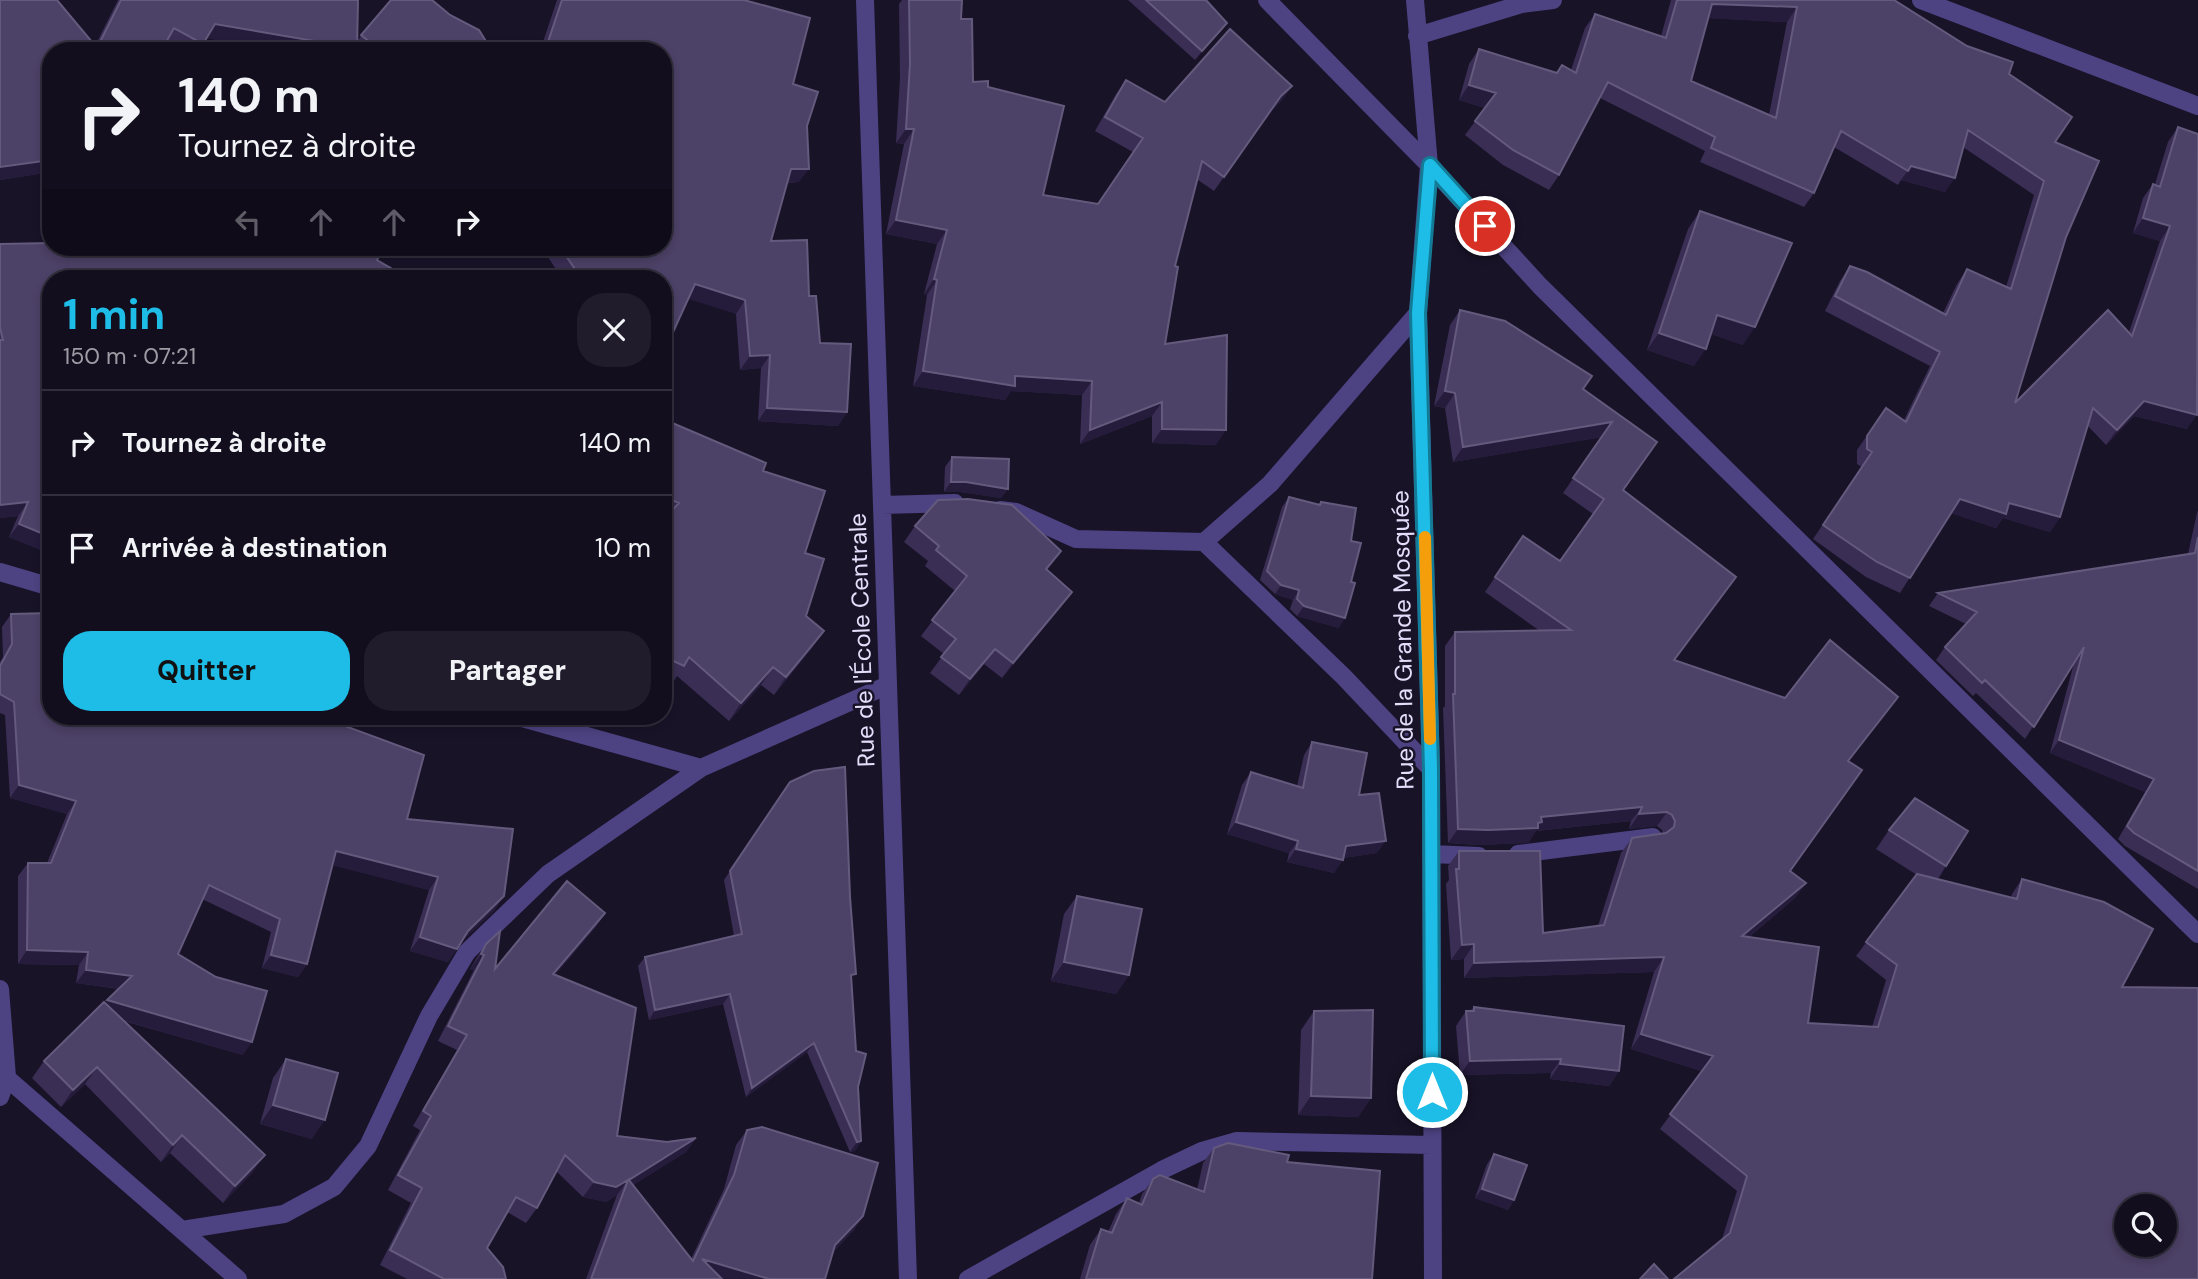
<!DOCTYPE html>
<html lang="fr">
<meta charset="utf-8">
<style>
:root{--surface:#130e1e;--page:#201c2b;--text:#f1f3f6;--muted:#9d9ca4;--line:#322e3c;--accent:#1ebde7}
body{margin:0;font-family:"DM Sans",sans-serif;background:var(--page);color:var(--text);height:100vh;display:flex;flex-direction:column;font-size:26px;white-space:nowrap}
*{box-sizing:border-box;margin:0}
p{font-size:23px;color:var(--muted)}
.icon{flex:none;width:38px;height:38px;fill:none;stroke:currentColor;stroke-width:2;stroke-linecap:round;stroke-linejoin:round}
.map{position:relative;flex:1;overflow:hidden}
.details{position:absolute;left:42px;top:270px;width:630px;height:455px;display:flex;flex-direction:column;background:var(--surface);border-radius:28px;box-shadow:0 4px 10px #0003,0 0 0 2px var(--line)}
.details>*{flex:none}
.guide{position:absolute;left:42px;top:42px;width:630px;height:214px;border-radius:28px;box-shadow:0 4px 10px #0003,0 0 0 2px var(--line);background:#130e1e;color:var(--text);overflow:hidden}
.buttons{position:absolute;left:2114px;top:1194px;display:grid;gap:14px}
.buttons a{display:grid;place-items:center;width:63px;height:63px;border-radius:50%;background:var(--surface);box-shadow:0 4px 10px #0003,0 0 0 2px var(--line);font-size:35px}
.pin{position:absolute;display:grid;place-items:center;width:60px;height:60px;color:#fff;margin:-30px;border:4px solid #fff;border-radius:50%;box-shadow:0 2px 7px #0007}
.me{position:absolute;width:77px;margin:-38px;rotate:0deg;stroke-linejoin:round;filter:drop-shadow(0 0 5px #0008)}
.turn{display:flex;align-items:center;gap:24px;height:147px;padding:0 21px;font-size:32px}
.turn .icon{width:91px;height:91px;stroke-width:2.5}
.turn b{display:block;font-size:49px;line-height:60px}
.lanes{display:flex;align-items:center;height:66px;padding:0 21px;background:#0003;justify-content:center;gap:35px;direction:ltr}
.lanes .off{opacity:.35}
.round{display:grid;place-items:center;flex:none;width:74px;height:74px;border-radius:28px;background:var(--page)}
.headline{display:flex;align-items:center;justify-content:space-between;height:119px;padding:0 21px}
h1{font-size:42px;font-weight:700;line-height:52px;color:var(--accent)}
.button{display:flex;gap:14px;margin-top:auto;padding:14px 21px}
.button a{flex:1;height:80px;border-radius:28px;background:var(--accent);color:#111;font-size:28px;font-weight:700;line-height:80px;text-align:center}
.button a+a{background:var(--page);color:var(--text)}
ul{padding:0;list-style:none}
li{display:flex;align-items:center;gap:21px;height:105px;padding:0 21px;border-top:2px solid var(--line)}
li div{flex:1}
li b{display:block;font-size:26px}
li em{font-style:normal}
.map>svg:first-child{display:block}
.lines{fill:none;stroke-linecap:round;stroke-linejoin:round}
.street{stroke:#4d4382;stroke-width:18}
.wall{fill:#3a2e54;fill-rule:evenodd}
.shaded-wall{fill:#251b3b}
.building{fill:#4c4166;stroke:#645a7d;stroke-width:2;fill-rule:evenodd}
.route-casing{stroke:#147b96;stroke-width:18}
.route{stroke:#1ebde7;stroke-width:12}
.slow{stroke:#f59e0b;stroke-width:12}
.labels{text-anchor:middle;stroke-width:5;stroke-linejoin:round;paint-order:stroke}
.street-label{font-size:24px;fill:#e4defb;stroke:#191328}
</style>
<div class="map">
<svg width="2198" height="1279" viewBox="0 0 2198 1279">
<rect width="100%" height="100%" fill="#191328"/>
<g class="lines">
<!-- street -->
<path class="street" d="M865 0 908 1279
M1267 0 1429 165 1540 286 2198 934
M1415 0 1429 165 1418 313 1431 769 1433 1279
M1921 0 2198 106
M1417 36 1522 4 1553 0
M1418 313 1270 484 1204 542 1344 677 1431 769
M882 505 955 503
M1000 510 1016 512 1076 539 1204 542
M0 572 51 587
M515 716 701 768
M1431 854 1479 856
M1518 854 1653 837
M0 989 7 1077 0 1097
M0 1072 238 1279
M182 1230 284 1214 334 1187 368 1146 429 1016 467 952 548 874 701 768 888 685
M968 1279 1162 1170 1202 1151 1237 1141 1432 1145"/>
</g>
<!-- wall -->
<path class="wall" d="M0 0H57L95 46 118 0H358L357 41 391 0H432L450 15 479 30 492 51H280L206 38 198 51H181L166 42 161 51H51V172L0 180Z
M557 0H744L793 84 807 126 799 182 787 183 771 241 809 296 820 343 847 412 838 426 758 421 761 368 740 370 736 314 663 278H562L541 247H663V51H540Z
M902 0H962L961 19 973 82 988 87 1043 195 1098 204 1133 152 1095 131 1116 94 1126 80 1165 102 1292 86 1282 100 1271 111 1214 191 1198 180 1175 266 1165 344 1216 445 1152 443V416L1080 444 1082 395 1011 391 1005 400 913 386 927 295 924 294 937 244 886 234 904 144 896 143 900 78 899 4Z
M1128 0H1206L1227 23 1220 32 1195 60Z
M1671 0H1894L2009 74 2055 142 2066 237 2015 403 2129 332 2160 241 2133 233 2143 198 2153 184H2155L2168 142 2178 127 2187 429 2134 416 2106 445 2088 426 2060 517 2050 532 2003 518 1996 528 1951 513 1900 593 1866 577 1813 539 1862 467 1857 464V450L1886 408 1904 420 1930 366 1825 311 1840 281 1850 266 1943 313 1957 284 1967 269 2006 287 2034 195 1963 147 1945 192 1901 180 1898 185 1834 147 1814 193 1804 207 1700 162 1705 151 1600 98 1559 175 1549 190 1503 165 1465 135 1485 108 1459 100 1469 64 1479 49 1556 73 1562 65 1571 70 1585 28 1595 14 1661 36ZM1708 18 1787 22 1769 115 1691 81Z
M1700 211 1743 345 1711 334 1694 366 1647 350 1688 229Z
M0 244 51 278V554L9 537 18 516 0 518Z
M1460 310 1583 389 1623 490 1736 577 1675 660 1785 698 1887 711 1848 762 1790 871 1806 883 1795 898 1749 937 1808 1023 1872 1027 1886 980 1856 956 1917 875 1876 849 1889 830 1946 866 1938 879 2011 898 2012 894 2022 879 2104 902 1722 1239 1737 1191 1660 1129 1702 1071 1631 1049 1654 972 1464 978V959L1451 960 1446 884 1449 880 1448 866 1459 851 1543 933 1598 926 1621 853 1632 838 1663 834 1662 830 1657 826 1629 829 1631 821 1536 831 1528 843 1478 845 1448 843 1443 708 1445 706V646L1455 632 1540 631 1485 592 1523 536 1560 561 1593 514 1563 493 1602 437 1453 462 1445 408 1434 406 1450 325Z
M663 419 763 471 805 553 806 616 824 631 812 648 774 695 761 685 729 721 677 676 672 684 663 680Z
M952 457 1008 489 1001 498 960 492H944L945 467Z
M1289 497 1318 505 1321 502 1351 541 1339 628 1297 616 1290 609 1293 600 1275 594 1260 580 1282 507Z
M2198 510V889L2125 846 2118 839 2145 792 2050 753 2074 663 2025 739 1976 693 1973 696 1936 660 1945 647 1966 624 1929 606 1938 593 2188 554 2197 513Z
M915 526 1061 551 1047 570 1061 607 1002 678 984 664 959 695 930 673 944 654 921 636 955 591 925 566 928 561 904 542Z
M11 614 51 716 407 819 495 910 462 941 448 962 410 951 429 890 333 865 307 964 298 977 262 968 271 932 202 899 178 954 243 1055 124 1021 253 1172 223 1203 170 1153 161 1162 85 1084 61 1107 32 1078 44 1061 119 989 76 983 79 965 18 964V876L28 863H47L67 814 10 798 5 715 0 713V662L3 657 2 627Z
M1312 742 1359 795 1377 853 1343 858 1334 873 1287 862 1289 853 1227 834 1242 785 1251 772 1297 786 1304 755Z
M790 782 851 982 861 1141 855 1151 850 1152 807 1052 746 1097 723 1004 649 1020 638 966 645 957 734 936 724 880Z
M1077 896 1129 975 1116 994 1051 981 1064 914Z
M605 913 595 928 555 975 617 1136 667 1142 696 1138 686 1152 633 1185 691 1259 724 1189 736 1145 747 1130 863 1216 853 1231 834 1251 825 1279H586L617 1195 606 1202 583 1197 556 1171 537 1208 526 1223 507 1212 487 1248 506 1279H407L380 1265 411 1203 388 1190 420 1130 413 1126 457 1050 438 1041 474 970 470 969 476 959 486 944 495 969Z
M1474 1007 1619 1071 1609 1086 1550 1079 1551 1073 1460 1075 1456 1026 1466 1011H1470Z
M1314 1011 1371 1098 1358 1117 1298 1115 1301 1030Z
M286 1059 312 1139 260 1124 273 1078Z
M1214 1148 1287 1162 1372 1279H1080L1090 1245 1101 1229 1108 1232 1116 1214 1127 1198 1139 1203 1142 1194 1153 1179 1197 1190 1203 1163Z
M1494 1154 1514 1200 1508 1210 1475 1198 1487 1164Z"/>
<!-- shaded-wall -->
<path class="shaded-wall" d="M1712 4 1797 7 1787 22 1702 18Z
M1227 23 1220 32 1195 60 1202 51Z
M215 24 326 43 320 51H280L205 38Z
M1469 85 1496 93 1486 108 1459 100Z
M1292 86 1282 100 1271 111 1214 191 1281 96Z
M906 129H914L904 144 896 143Z
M51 160V172L0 180V167Z
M1911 166 1955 178 1945 192 1901 180Z
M791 169H809L799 182 781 183Z
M2143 218 2170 226 2160 241 2133 233Z
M896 220 947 230 937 244 886 234Z
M934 279 937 280 927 295 924 294Z
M695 284 745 300 736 314 685 298Z
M1717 315 1755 327 1743 345 1705 332Z
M1659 333 1706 349 1694 366 1647 350Z
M770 355 761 368 740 370 750 356Z
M923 371 1015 376 1092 381 1082 395 1011 391 1005 400 913 386Z
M1445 391 1455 393 1445 408 1434 406Z
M2144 401 2197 415 2187 429 2134 416 2106 445 2117 430Z
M1162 402 1152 416 1080 444 1090 430Z
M767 408 847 412 838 426 758 421Z
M1612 422 1602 437 1453 462 1463 447Z
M1162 429 1226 430 1216 445 1152 443Z
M951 482H966L1008 489 1001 498 960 492H944Z
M1960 499 2009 503 2060 517 2050 532 2003 518 1996 528 1950 513Z
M28 502 18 516 0 518V505Z
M19 524 51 537V554L9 537Z
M1061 551 1050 567 1035 585 1046 569Z
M1281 585 1299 590 1293 600 1275 594Z
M1072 592 1061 607 1002 678 1013 663Z
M1304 606 1345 618 1339 628 1297 616Z
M824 631 812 648 774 695 786 677Z
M995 649 984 664 959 695 970 679Z
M773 667 761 685 729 721 741 703Z
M2059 740 2154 779 2145 792 2050 753Z
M19 785 76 801 67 814 10 798Z
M1642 807 1631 821 1536 831 1528 843 1478 845 1448 843 1458 829 1541 817Z
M1667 812 1657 826 1629 829 1639 814Z
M1236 822 1298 841 1289 853 1227 834Z
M1386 841 1377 853 1337 859 1346 846Z
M1296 849 1343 860 1334 873 1287 862Z
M336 851 438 877 429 890 327 864Z
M1806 883 1795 898 1732 951 1742 936Z
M504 896 495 910 459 944 468 931Z
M605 913 595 928 543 989 553 974Z
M420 937 457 949 448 962 410 951Z
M1474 944 1464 959 1451 960 1462 945Z
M27 950 88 952 79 965 18 964Z
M481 954 484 955 474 970 470 969Z
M271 955 307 964 298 977 262 968Z
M1664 957 1654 972 1464 978 1474 963Z
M1064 962 1129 975 1116 994 1051 981Z
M86 970 132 976 122 989 76 983Z
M730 994 723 1004 649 1020 655 1010Z
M107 1000 252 1042 243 1055 98 1013Z
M1641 1034 1713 1056 1703 1071 1631 1049Z
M814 1043 807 1052 746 1097 752 1088Z
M1561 1059 1551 1073 1460 1075 1470 1061Z
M1560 1064 1619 1071 1609 1086 1550 1079Z
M97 1067 85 1084 61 1107 73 1090Z
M1311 1096 1371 1098 1358 1117 1298 1115Z
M273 1105 325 1120 312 1139 260 1124Z
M182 1135 170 1153 161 1162 173 1145Z
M696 1138 686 1152 624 1191 629 1180Z
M861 1141 855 1151 850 1152 857 1142Z
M265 1155 253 1172 223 1203 235 1186Z
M628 1180 617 1195 606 1202 583 1197 594 1182Z
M1482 1189 1514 1200 1508 1210 1475 1198Z
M863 1216 853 1231 825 1260 835 1245Z
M702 1259 769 1279H708Z"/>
<!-- building -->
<path class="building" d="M0 0H57L97 48 121 0H358L357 51H321L326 43 215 24 203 44 174 28 161 51H51V160L0 167Z
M391 0H432L450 15 479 30 492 51H381L361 35Z
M562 0H744L810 18 793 84 818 92 807 126 809 169H791L771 241 807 240 809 296H816L820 343 851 344 847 412 767 408 770 355 750 356 745 300 695 284 663 354V278H581L560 247H663V51H545Z
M909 0H962L961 19H972L973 82 988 81V87L1064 106 1043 195 1098 204 1143 138 1105 117 1126 80 1165 102 1230 29 1292 86 1281 96 1224 177 1202 161 1175 266 1178 267 1165 344 1227 335 1226 430 1162 429V402L1090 430 1092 381 1015 376V386L923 371 937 280 934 279 947 230 896 220 914 129H906L910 64Z
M1146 0H1206L1227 23 1202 51Z
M1677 0H1894L1967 46 2013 62 2009 74 2072 117 2055 142 2099 161 2066 237 2015 403 2108 310 2132 336 2170 226 2143 218 2153 184 2160 187 2178 127 2198 134 2197 415 2144 401 2117 430 2093 408 2060 517 2009 503 2006 514 1960 499 1910 578 1877 562 1823 525 1872 452 1867 449V436L1886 408 1906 422 1940 352 1835 296 1850 266 1867 272 1946 315 1967 269 2011 289 2044 181 1968 130 1955 178 1911 166 1908 171 1841 131 1814 193 1711 148 1715 137 1608 82 1559 175 1513 150 1475 121 1496 93 1469 85 1479 49 1557 73 1562 65 1576 73 1595 14 1666 38ZM1712 4 1797 7 1776 118 1691 81Z
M1700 211 1792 243 1755 327 1717 315 1706 349 1659 333Z
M51 243V247H384L377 260 408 278H51V537L19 524 28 502 0 505V340H3L0 328V244Z
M1460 310 1505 321 1592 376 1583 389 1657 442 1623 490 1736 577 1674 660 1785 698 1830 640 1898 697 1848 761 1862 770 1790 871 1806 883 1742 936 1819 947 1808 1023 1878 1027 1897 965 1866 942 1917 874 2017 899 2022 879 2104 902 2153 929 2122 987 2198 988V1279H1674L1730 1233 1747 1176 1670 1114 1713 1056 1641 1034 1664 957 1474 963V944L1462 945 1456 869H1459V851H1540L1543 933 1604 925 1632 838 1666 833 1674 827 1675 821 1672 815 1667 812 1639 814 1642 807 1541 817 1542 822 1538 823V828L1488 830 1458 829 1453 694H1455V632L1571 630 1495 577 1523 536 1560 561 1604 499 1573 478 1612 422 1463 447 1455 393 1445 391ZM2126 1206H2165V1244H2126Z
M663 419 766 463 763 471 825 491 805 553 824 559 806 616 824 631 786 677 773 667 741 703 689 657 684 666 663 656V520L679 503 663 496 665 491H663Z
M952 457 1009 459 1008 489 966 482H951Z
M1289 497 1320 505 1321 502 1356 508 1351 541 1361 543 1351 582 1355 583 1345 618 1304 606 1297 599 1299 590 1281 585 1267 571Z
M968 499 1012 505 1061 551 1046 569 1072 592 1013 663 995 649 970 679 941 657 956 639 932 620 967 576 936 550 939 546 915 526 938 500Z
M2198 537V871L2134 833 2127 826 2154 779 2059 740 2084 647 2034 727 1985 680 1982 683 1945 647 1977 612 1938 593 2195 553Z
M51 613V716H318L424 755 407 819 513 829 504 896 468 931 457 949 420 937 438 877 336 851 307 964 271 955 280 919 209 885 178 954 216 977 267 991 252 1042 107 1000 132 976 86 970 88 952 27 950 28 863H51L76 801 19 785 14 702 0 694V666L12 644 11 614Z
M1312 742 1367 753 1359 795 1379 793 1386 841 1346 846 1343 860 1296 849 1298 841 1236 822 1251 772 1303 788Z
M845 767 850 897 856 974 851 975 856 1051 866 1054 858 1087 861 1141 857 1142 814 1043 752 1088 730 994 655 1010 645 957 742 934 730 871 790 782 814 771Z
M1915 798 1968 831 1946 866 1889 830Z
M567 881 605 913 553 974 636 1008 617 1136 667 1142 696 1138 629 1180 693 1261 734 1175 747 1130 762 1127 878 1163 863 1216 835 1245 825 1279H769L702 1259 722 1279H591L628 1180 616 1187 594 1182 565 1155 537 1208 516 1197 487 1248 503 1267 506 1279H444L390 1250 422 1188 398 1175 431 1116 423 1111 467 1035 448 1026 484 955 481 954 486 944 500 931 495 969Z
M1077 896 1142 909 1129 975 1064 962Z
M104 1002 265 1155 235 1186 182 1135 173 1145 97 1067 73 1090 44 1061Z
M1474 1007 1624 1026 1619 1071 1560 1064 1561 1059 1470 1061 1466 1011H1474Z
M1373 1010 1371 1098 1311 1096 1314 1011Z
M286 1059 338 1073 325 1120 273 1105Z
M1228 1143 1289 1155 1287 1162 1380 1171 1372 1279H1086L1101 1229 1112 1233 1127 1198 1142 1205 1153 1179 1160 1175 1204 1192 1214 1148Z
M1494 1154 1527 1165 1514 1200 1482 1189Z
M1654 1264 1668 1279H1640Z"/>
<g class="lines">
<defs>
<path id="route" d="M1432 1092 1431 769 1418 313 1430 165 1485 226"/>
</defs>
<!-- route casing -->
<use href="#route" class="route-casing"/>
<!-- route -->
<use href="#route" class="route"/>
<!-- slow -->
<path class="slow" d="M1425 537 1430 739"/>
</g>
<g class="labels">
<!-- street labels -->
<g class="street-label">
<text transform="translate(862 640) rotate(-92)" y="8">Rue de l'École Centrale</text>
<text transform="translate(1403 640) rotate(-91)" y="8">Rue de la Grande Mosquée</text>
</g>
</g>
</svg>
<div class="buttons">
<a><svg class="icon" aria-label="search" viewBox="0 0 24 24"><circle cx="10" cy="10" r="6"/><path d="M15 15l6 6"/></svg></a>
</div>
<div class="pin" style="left:1485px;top:226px;background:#d93025"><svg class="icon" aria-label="arrive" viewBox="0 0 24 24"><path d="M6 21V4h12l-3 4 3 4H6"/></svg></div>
<svg class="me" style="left:1432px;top:1092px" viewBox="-20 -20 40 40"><circle r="17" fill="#1ebde7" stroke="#fff" stroke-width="3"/><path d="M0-11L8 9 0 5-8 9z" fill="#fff"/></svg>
<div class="guide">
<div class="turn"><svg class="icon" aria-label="right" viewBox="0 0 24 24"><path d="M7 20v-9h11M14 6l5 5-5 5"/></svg><div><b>140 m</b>Tournez à droite</div></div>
<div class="lanes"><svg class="icon off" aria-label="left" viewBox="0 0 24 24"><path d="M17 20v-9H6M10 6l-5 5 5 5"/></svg><svg class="icon off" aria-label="ahead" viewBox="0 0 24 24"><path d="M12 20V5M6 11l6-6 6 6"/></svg><svg class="icon off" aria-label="ahead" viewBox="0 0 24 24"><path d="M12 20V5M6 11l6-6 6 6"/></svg><svg class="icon" aria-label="right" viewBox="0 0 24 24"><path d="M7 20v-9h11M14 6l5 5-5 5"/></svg></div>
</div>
<section class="details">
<div class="headline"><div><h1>1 min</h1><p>150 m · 07:21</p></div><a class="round"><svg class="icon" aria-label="close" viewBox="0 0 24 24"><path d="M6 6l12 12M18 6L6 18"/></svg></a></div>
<ul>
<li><svg class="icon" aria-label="right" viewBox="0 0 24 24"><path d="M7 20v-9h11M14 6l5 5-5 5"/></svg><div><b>Tournez à droite</b></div><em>140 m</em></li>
<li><svg class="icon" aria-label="arrive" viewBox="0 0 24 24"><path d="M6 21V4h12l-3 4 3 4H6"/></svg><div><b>Arrivée à destination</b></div><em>10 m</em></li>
</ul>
<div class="button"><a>Quitter</a><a>Partager</a></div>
</section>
</div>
